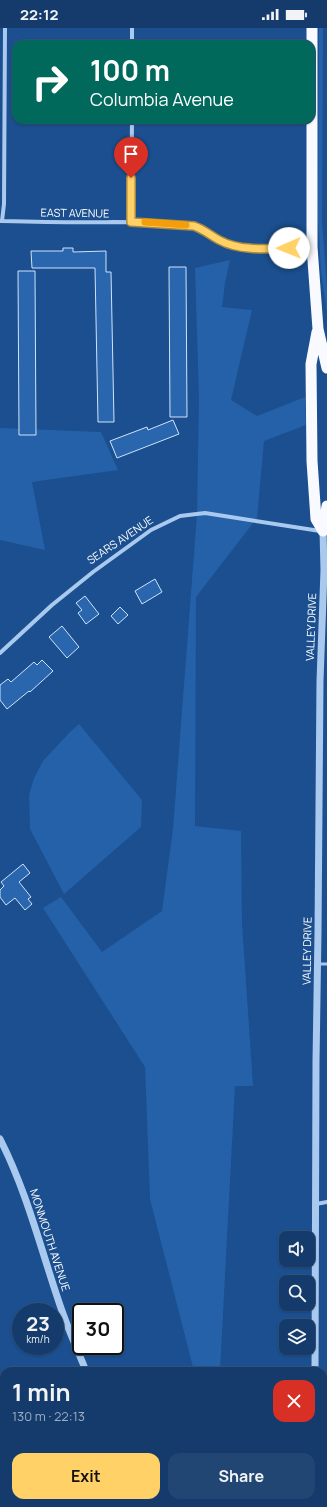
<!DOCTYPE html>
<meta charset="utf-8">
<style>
:root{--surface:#143b6b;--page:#214673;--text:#f1f3f6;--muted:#9dadc1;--line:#33557e;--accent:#ffd166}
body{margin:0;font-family:Manrope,sans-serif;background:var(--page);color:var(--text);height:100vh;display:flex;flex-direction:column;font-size:15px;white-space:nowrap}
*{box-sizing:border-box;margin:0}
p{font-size:13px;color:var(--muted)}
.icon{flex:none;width:22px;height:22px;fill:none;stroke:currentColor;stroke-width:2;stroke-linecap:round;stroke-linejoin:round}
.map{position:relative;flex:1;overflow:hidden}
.panel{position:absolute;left:0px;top:1339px;width:327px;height:140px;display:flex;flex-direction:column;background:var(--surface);border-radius:12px 12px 0 0;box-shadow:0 1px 3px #0004,0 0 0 1px var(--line)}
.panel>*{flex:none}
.top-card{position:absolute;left:12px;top:12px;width:303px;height:84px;border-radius:12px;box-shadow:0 1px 3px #0004,0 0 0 1px var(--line);background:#00695c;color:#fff;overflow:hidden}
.buttons{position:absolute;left:279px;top:1203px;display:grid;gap:8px}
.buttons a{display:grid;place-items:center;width:36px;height:36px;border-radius:8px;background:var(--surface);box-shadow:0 1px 3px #0004,0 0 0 1px var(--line);font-size:20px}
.speed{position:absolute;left:12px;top:1275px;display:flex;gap:8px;font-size:20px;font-weight:700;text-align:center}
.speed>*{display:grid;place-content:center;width:52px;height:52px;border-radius:50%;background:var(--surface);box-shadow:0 1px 3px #0004,0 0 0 1px var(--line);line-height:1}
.speed small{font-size:10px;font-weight:400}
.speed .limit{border:2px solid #111;border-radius:6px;background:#fff;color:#111}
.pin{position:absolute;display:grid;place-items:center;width:34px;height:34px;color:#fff;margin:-41px -17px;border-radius:50% 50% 50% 0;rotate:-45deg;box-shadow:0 0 4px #0007}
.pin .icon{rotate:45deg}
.me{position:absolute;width:44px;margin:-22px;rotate:269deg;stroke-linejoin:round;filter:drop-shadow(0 0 3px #0008)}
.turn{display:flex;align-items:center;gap:14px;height:84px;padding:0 12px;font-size:18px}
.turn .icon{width:52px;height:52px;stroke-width:2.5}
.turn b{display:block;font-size:28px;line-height:34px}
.round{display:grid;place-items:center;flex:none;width:42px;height:42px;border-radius:12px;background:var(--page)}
.summary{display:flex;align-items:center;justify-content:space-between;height:68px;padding:0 12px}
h1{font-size:24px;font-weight:700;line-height:30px}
.primary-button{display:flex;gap:8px;margin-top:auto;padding:8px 12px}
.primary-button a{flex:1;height:46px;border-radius:12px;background:var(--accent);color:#111;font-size:16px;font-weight:700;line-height:46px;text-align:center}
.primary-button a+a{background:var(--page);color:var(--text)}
.status{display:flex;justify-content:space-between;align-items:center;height:28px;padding:0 20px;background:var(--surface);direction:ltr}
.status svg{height:11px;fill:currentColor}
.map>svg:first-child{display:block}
.green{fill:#2461a8}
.building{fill:#2a66ad;stroke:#cfe3fa}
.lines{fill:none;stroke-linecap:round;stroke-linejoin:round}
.service{stroke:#a9c9ee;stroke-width:3}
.minor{stroke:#a9c9ee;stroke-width:4}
.tertiary{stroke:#a9c9ee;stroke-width:7}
.trunk{stroke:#f8faff;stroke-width:11}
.route-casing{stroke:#a68842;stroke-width:10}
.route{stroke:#ffd166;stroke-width:7}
.slow{stroke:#f59e0b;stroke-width:7}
.labels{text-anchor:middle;stroke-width:4;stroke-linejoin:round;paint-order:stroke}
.street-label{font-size:11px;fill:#fff;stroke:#1b4f8f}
</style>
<div class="status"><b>22:12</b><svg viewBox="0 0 49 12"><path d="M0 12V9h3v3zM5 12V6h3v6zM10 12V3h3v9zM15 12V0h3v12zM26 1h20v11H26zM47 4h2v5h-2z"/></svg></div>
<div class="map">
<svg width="327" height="1479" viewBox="0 0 327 1479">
<rect width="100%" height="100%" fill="#1b4f8f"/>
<!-- green -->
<path class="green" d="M319 0H323L322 193 327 259V286L321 243 318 193Z
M230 232 225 255 222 279 252 282 231 372 257 388 305 369 306 397 264 413 257 490 196 569 195 798 241 803 242 895 253 1058H235L220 1343H194L150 1171 145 1039 43 880 61 869 102 924 162 883 173 801 197 486 199 370 195 240Z
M0 400 101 404 118 442 32 454 45 522 0 512Z
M79 696 142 772 141 799 64 866 30 801 29 767 34 750 43 733 70 704Z"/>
<!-- building -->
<path class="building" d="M63 220H73V224L106 223V244H111L114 394H98L95 240H32L31 223H63Z
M169 239H186L187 389H170Z
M18 243H35L36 407H19Z
M173 392 179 406 117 430 110 413 147 399 148 402Z
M155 551 162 564 142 576 135 563Z
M85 568 99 586 86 596 78 585 82 582 76 575Z
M120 579 128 587 118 596 111 588Z
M62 598 79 619 67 630 49 609Z
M42 632 53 643 30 664 29 663 7 681 0 672V657L8 651 11 654 34 634 37 637Z
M23 836 30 845 19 854 31 869 28 871 32 876 25 882 15 870 6 877 0 869V862L4 858 1 854Z"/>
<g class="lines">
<!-- service -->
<path class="service" d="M318 936H327"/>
<!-- minor -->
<path class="minor" d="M132 16V0
M0 193C38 194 75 195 113 194 139 194 165 194 192 197 207 199 218 214 232 218 255 224 288 219 311 219
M2 193 4 176 5 0
M131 194 132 92
M0 625 52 577 93 544 151 502 180 488 205 485 320 503
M316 1176 327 1174
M0 1425 4 1423
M323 1452H327"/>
<!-- tertiary -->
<path class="tertiary" d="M0 1111C28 1166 42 1226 62 1283 69 1303 78 1323 86 1343
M315 1343 316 1034 318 905 320 653 324 542 323 503H326
M138 1475 140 1479
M317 1479V1475"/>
<!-- trunk -->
<path class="trunk" d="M312 0V219L318 301 327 340
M317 304 311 336 312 433 316 491 323 503
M323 503 327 478"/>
</g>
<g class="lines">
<defs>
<path id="route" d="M131 150V194L194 198C203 201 210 207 219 212 239 223 266 221 289 220"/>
</defs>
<!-- route casing -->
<use href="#route" class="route-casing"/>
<!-- route -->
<use href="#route" class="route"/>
<!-- slow -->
<path class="slow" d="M145 194 186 197"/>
</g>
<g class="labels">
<!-- street labels -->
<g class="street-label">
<text transform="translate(75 185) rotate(1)" y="4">EAST AVENUE</text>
<text transform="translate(120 512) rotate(-34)" y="4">SEARS AVENUE</text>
<text transform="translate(311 599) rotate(-88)" y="4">VALLEY DRIVE</text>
<text transform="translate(307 923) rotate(-89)" y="4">VALLEY DRIVE</text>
<text transform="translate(50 1212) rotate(72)" y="4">MONMOUTH AVENUE</text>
</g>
</g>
</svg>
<div class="buttons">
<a><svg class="icon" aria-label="sound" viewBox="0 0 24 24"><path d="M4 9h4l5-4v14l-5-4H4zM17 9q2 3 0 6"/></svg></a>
<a><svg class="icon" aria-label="search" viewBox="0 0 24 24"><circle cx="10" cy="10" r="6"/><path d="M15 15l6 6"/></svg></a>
<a><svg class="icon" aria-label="layers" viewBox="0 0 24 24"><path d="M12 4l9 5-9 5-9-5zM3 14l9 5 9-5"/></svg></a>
</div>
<div class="speed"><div>23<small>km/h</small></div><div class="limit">30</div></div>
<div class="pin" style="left:131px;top:150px;background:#d93025"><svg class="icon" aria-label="arrive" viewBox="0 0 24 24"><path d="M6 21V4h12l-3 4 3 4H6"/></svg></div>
<svg class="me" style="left:289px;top:220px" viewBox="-20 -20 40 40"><circle r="19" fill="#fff"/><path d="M0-13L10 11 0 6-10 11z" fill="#ffd166"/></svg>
<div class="top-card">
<div class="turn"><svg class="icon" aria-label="right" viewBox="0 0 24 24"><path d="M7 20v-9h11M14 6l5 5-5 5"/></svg><div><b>100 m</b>Columbia Avenue</div></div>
</div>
<section class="panel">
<div class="summary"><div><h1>1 min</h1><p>130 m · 22:13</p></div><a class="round" style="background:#d93025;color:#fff"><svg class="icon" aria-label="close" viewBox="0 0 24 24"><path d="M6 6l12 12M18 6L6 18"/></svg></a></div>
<div class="primary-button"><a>Exit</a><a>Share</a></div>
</section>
</div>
